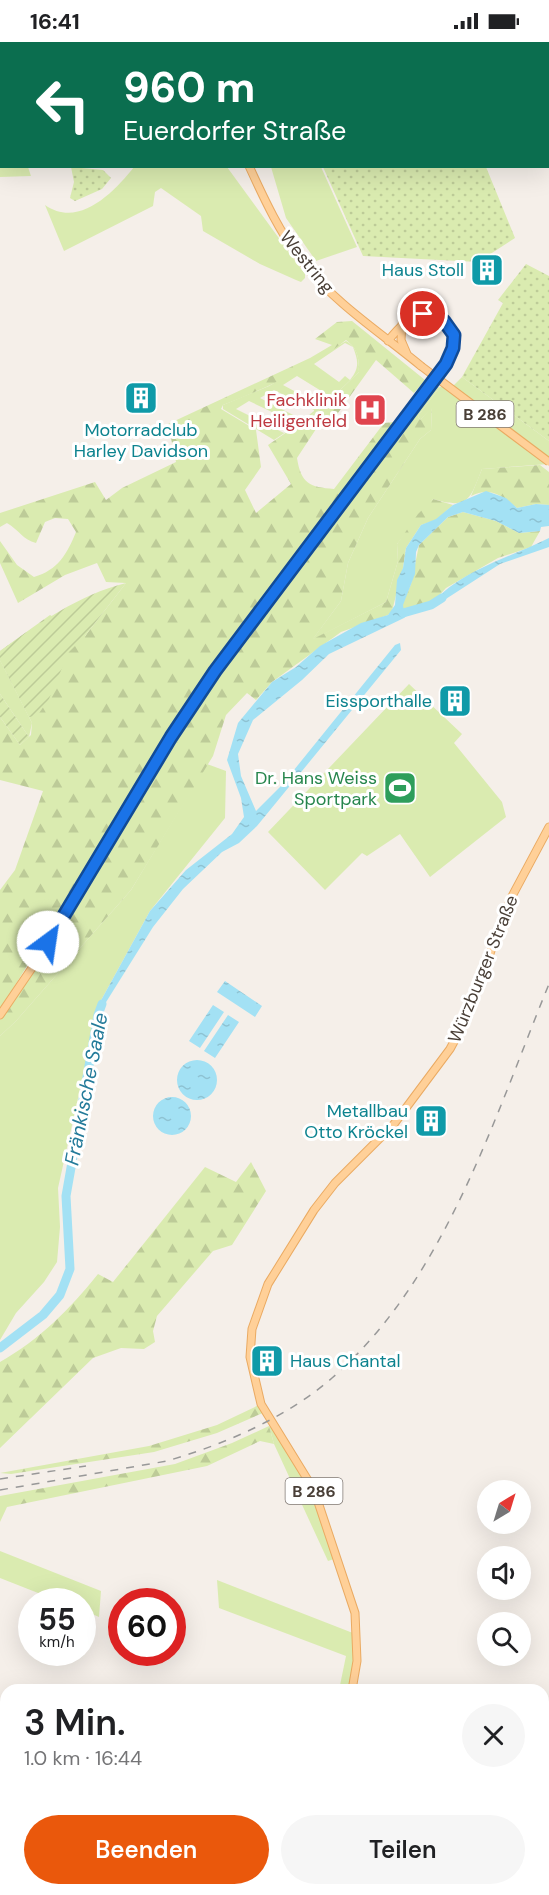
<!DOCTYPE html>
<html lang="de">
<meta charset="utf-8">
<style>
:root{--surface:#fff;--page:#f6f6f6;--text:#202124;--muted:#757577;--accent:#ea580c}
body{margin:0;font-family:"DM Sans",sans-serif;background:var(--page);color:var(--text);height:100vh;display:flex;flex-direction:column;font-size:22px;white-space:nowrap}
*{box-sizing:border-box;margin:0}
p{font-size:20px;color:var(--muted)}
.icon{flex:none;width:33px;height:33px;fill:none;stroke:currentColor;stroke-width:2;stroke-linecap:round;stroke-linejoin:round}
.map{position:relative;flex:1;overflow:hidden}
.side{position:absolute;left:0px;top:1642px;width:549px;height:212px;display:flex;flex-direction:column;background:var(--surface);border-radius:18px 18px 0 0;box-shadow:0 6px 24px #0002}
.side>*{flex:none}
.banner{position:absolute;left:0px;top:0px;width:549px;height:126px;box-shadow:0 6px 24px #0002;background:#0b6e4f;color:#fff;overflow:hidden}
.needle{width:39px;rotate:38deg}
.buttons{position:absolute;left:477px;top:1438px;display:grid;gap:12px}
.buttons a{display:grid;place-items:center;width:54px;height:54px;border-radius:50%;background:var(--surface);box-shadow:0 6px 24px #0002;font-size:30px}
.speed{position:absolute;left:18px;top:1546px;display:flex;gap:12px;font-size:30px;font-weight:700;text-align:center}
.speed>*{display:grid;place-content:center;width:78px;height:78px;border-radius:50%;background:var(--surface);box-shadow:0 6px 24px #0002;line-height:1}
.speed small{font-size:15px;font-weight:400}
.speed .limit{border:9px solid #d22;background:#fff;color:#111}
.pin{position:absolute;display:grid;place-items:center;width:51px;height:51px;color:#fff;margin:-26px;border:3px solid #fff;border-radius:50%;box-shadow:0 2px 6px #0007}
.me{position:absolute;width:66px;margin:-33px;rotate:31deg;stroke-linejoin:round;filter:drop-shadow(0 0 4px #0008)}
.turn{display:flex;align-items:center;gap:21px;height:126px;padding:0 24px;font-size:27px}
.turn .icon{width:78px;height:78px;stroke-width:2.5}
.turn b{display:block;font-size:42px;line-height:51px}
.round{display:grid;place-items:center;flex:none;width:63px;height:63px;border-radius:32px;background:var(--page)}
.headline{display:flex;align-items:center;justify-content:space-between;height:102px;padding:0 24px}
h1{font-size:36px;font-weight:600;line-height:45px}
.cta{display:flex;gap:12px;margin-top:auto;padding:12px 24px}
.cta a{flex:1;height:69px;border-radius:36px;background:var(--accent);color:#fff;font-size:24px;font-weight:600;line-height:69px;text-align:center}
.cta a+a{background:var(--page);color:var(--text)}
.status{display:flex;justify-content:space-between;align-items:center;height:42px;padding:0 30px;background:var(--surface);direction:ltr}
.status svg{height:16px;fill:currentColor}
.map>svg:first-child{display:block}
.grass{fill:#daebb0;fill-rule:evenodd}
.forest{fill:url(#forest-firs);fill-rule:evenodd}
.park{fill:url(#park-dots)}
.garden{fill:url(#garden-furrows)}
.water{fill:url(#water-ripples)}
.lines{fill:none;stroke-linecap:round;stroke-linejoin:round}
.stream{stroke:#a3e1f4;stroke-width:1.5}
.river{stroke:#a3e1f4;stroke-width:9}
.secondary-casing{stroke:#dabe99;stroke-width:8}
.primary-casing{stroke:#eaaa62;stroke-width:9}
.secondary{stroke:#ffe9c9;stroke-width:6}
.primary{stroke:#ffd098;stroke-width:7}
.rail{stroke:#989898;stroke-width:1.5;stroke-dasharray:8 8;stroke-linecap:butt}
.primary-bridge-casing{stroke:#eaaa62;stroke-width:9;stroke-linecap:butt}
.primary-bridge{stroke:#ffd098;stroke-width:7}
.route-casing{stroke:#114b97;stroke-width:15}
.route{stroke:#1a73e8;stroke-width:10}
.labels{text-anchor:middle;stroke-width:6;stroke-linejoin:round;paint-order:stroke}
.shield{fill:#fff;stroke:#807973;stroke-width:1.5}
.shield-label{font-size:16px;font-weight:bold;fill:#493f37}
.street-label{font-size:18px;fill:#493f37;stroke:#fff}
.culture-label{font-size:18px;fill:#0d838f;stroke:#fff;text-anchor:end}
.health-label{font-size:18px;fill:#be3a42;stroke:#fff;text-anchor:end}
.leisure-label{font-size:18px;fill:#27864d;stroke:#fff;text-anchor:end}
.water-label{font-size:20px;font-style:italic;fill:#247b9a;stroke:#fff}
</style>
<div class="status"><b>16:41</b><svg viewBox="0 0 49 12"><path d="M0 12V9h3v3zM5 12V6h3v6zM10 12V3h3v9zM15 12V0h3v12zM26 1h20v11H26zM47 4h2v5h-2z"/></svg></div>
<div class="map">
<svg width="549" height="1853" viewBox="0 0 549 1853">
<defs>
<pattern id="forest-firs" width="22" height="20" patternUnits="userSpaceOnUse" patternTransform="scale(1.5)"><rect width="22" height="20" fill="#daebb0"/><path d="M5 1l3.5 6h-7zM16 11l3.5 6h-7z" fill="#bdcb98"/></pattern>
<pattern id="park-dots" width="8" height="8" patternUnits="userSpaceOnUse" patternTransform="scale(1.5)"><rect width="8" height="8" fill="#daebb0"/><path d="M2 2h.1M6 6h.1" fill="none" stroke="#bdcb98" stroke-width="1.8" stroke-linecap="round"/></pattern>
<pattern id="garden-furrows" width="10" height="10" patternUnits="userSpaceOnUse" patternTransform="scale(1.5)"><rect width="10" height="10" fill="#daebb0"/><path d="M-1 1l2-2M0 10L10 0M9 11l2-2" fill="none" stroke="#bdcb98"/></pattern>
<pattern id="water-ripples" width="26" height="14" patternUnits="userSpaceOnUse" patternTransform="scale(1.5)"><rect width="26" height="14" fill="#a3e1f4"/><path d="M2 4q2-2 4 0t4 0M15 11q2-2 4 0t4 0" fill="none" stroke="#8ec2d2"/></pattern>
</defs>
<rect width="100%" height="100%" fill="#f5efe9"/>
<!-- grass -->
<path class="grass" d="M0 41 2 124 28 125 31 134 0 135Z
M134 125H227L305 232V236L301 240 296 238 260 222 203 189 201 174 161 146 155 150 153 164 64 209 45 163C79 187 114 150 134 125Z
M271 125H321L357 205 316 219 286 176Z
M346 299C358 306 359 316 359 330L319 368 274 398 223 367V363L269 344ZM345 301 353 305C358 318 360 326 350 338L345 334 339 340 314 322ZM297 334 331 355V356L322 364 283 343ZM274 348 314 368V369L303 378 260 356ZM249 359 295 381H296L284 391 236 367Z
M462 335 549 399V422L482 427C470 457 469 468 433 457L397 502 398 519 386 560 312 598 341 559 348 521 368 476 420 397 431 388 432 366 420 378 418 374 440 345 453 344Z
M0 618 32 681 29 695 0 652Z
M409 642 462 692 454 701 502 760 506 775 430 835 400 792 367 814 362 811 325 848 268 790Z
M207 722 226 729 225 776 150 869 99 962 58 1146 60 1185 57 1220 44 1240 16 1271 0 1298V994L16 979 131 848Z
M269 1384C304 1411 323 1475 337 1516L328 1519 274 1402Z
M0 1509 101 1549 99 1575 83 1568 82 1560H61L0 1536Z
M217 1538 358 1593 352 1648H339L346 1614 219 1566Z
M543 1839 549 1840V1853H429L437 1848H543Z"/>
<!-- forest -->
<path class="forest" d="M352 279 425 338 414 351 376 318 328 385 316 387 297 416C301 442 310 445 334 447L384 381 394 380 183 668 0 968V848L15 828 43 749 0 738V675L20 703 31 693 32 681 0 618V609L50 573 85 594 126 541 106 540 97 521 65 533 18 561 0 521V499L17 523 34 535C58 528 67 512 76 490L68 477 55 476 45 480 36 501C23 498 19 488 7 481L0 485V471L95 440 106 458 122 446 176 420 168 382 310 316 332 303 315 297 337 280ZM346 298C358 307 359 316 359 330L319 368 268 403 291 442 256 471 245 448 261 425 256 388 221 367 223 363C266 346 310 327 346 298Z
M440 345 418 374 420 378 432 365 431 388 420 397 368 476 348 521 341 559 313 597 386 560 398 519 397 502 418 472 433 457 453 463 436 478 421 483 406 506 403 526 392 569 388 573 341 590 272 640 256 658 247 651 226 673 213 714 131 848 16 979 0 994V978L50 905 185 680 250 587 433 346Z
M540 423 549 430V463L536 462 517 466C503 454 490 444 471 454L482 427Z
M463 470 496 479 519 491 540 489 531 505 498 516 446 546 432 561 403 569 402 563 411 542 419 503 448 475Z
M251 1120 266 1149 232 1203 213 1209 157 1274 153 1289 155 1300 144 1307 121 1306 93 1316 0 1406V1320C39 1298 70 1267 98 1232L113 1240 205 1125 236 1140Z
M261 1362 265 1370 217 1391 154 1410 11 1432 0 1431 149 1404 217 1383Z
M269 1384 274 1402 260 1399 207 1424 7 1465 0 1480V1454L175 1422 232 1401Z"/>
<!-- park -->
<path class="park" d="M71 125 103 128 111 136 102 147 75 159 70 156 74 140Z
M323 125H486L515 196 478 220 363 214Z
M526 222 549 234V399L462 335 503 261 498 258Z"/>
<!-- garden -->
<path class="garden" d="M126 541 85 594 64 615 65 619 49 657 37 674 29 675 0 618V609C40 581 78 553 126 541Z
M0 652 29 695 20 703 0 675Z"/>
<!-- water -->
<path class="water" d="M486 449 506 456 517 466 536 462 549 463V484L541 485 540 489 519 491 496 479 463 470 448 475 419 503 416 510 415 532 403 563 404 569H413L404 576 329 612 302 638 253 678 238 712 241 734 256 769 281 744 395 603 400 601 401 608 257 784 239 801 222 810 183 847 153 885 98 973 99 962 150 869 186 828 232 792 244 775 241 756 227 718 238 681 272 640 296 625 320 604 361 581 388 573 395 563 397 538 403 526 406 506 421 483 436 477 453 463Z
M549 496V505L500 522 435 564 432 561C464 527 509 516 549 496Z
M225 939 262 964 255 975 217 950Z
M213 963 224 970 200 1006 189 999Z
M228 973 239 980 215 1016 204 1009Z
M177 1038a20 20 0 1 1 40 0a20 20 0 1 1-40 0Z
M153 1074a19 19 0 1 1 38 0a19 19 0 1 1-38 0Z"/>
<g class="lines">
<!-- stream -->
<path class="stream" d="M543 1839 549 1840
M429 1853 437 1848"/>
<!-- river -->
<path class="river" d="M403 571 431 563 442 556
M0 1306 43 1273 60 1253 70 1227 66 1154 98 973 102 962"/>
<defs>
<path id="secondary" d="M543 1806 549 1808
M326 1850 349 1852 359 1848"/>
<path id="primary" d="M222 0V2
M249 124C265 159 280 191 303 221 336 262 381 291 421 324
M402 282 401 298 407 312
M0 973 36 920 150 730 215 629 446 322 453 306 454 293C432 257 409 272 388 299
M352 1648 357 1619 355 1571 314 1448 261 1362 250 1315 252 1287 268 1242 314 1168 335 1141 394 1082 450 1007 464 981 510 858 549 785
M325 1853 326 1848"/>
</defs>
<!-- secondary casing -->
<use href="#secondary" class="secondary-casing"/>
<!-- primary casing -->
<use href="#primary" class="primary-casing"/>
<!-- secondary -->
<use href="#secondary" class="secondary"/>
<!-- primary -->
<use href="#primary" class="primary"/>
<!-- rail -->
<path class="rail" d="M0 1437 86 1424
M0 1448 167 1419C225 1402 286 1376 332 1336 445 1238 494 1076 549 942"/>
<defs>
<path id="primary-bridge" d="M421 324 549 420"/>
</defs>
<!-- primary-bridge casing -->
<use href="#primary-bridge" class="primary-bridge-casing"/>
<!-- primary-bridge -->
<use href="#primary-bridge" class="primary-bridge"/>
</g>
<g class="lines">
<defs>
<path id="route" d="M48 900 171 695 215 629 446 322 453 306 454 293 444 279 423 272"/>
</defs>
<!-- route casing -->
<use href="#route" class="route-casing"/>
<!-- route -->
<use href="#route" class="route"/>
</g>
<!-- icons -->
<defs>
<symbol id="building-square" viewBox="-11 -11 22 22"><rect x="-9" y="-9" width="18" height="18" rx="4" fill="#0f9aa8" stroke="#fff"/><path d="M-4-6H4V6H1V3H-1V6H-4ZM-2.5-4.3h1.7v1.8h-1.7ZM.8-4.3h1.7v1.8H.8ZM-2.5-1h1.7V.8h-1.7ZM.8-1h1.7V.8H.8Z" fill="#fff"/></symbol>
<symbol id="hospital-square" viewBox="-11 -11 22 22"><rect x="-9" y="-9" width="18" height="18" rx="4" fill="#e0444e" stroke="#fff"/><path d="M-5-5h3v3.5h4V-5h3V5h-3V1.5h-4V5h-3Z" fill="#fff"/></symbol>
<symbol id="stadium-square" viewBox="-11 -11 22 22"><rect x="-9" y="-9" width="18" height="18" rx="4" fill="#2e9e5b" stroke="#fff"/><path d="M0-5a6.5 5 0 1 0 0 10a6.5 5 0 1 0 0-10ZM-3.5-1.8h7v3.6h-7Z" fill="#fff"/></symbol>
</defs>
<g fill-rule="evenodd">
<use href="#building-square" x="468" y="209" width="38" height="38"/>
<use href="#building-square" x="122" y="337" width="38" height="38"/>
<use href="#hospital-square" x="351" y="349" width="38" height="38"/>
<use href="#building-square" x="436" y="640" width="38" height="38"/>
<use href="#stadium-square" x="381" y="727" width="38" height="38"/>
<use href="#building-square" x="412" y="1060" width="38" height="38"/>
<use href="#building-square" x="248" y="1300" width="38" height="38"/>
</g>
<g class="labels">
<!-- shield labels -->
<g class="shield">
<rect x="456.5" y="359" width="57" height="26" rx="4.5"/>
<rect x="285.5" y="1436" width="57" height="26" rx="4.5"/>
</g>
<g class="shield-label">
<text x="485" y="378">B 286</text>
<text x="314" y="1455">B 286</text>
</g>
<!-- street labels -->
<g class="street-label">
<text transform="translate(307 220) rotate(51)" y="6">Westring</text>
<text transform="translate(483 927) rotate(-68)" y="6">Würzburger Straße</text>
</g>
<!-- culture labels -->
<g class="culture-label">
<text x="464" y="234">Haus Stoll</text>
<text x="141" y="394" text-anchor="middle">Motorradclub<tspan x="141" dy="21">Harley Davidson</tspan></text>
<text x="432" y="665">Eissporthalle</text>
<text x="408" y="1075">Metallbau<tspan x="408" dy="21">Otto Kröckel</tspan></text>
<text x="290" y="1325" text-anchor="start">Haus Chantal</text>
</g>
<!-- health labels -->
<g class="health-label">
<text x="347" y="364">Fachklinik<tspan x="347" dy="21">Heiligenfeld</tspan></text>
</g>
<!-- leisure labels -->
<g class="leisure-label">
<text x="377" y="742">Dr. Hans Weiss<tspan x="377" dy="21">Sportpark</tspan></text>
</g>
<!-- water labels -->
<g class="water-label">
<text transform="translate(86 1047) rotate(-79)" y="7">Fränkische Saale</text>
</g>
</g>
</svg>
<div class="buttons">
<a><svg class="needle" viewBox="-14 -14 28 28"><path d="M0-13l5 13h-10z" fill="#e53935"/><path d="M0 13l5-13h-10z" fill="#757577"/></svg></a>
<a><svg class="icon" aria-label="sound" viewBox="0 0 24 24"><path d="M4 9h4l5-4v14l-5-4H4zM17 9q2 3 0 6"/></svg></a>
<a><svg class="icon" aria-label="search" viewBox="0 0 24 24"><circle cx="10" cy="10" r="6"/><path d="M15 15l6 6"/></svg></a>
</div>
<div class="speed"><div>55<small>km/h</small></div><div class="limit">60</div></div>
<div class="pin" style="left:423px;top:272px;background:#d93025"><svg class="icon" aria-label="arrive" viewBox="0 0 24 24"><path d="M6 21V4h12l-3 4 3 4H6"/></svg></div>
<svg class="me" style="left:48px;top:900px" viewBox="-20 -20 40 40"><circle r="19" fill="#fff"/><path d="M0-13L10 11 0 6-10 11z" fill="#1a73e8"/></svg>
<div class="banner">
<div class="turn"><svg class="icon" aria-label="left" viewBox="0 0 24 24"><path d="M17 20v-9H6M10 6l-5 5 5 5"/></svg><div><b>960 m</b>Euerdorfer Straße</div></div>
</div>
<section class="side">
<div class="headline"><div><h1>3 Min.</h1><p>1.0 km · 16:44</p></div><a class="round"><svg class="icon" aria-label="close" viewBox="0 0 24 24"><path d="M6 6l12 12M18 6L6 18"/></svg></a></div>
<div class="cta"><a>Beenden</a><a>Teilen</a></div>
</section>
</div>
